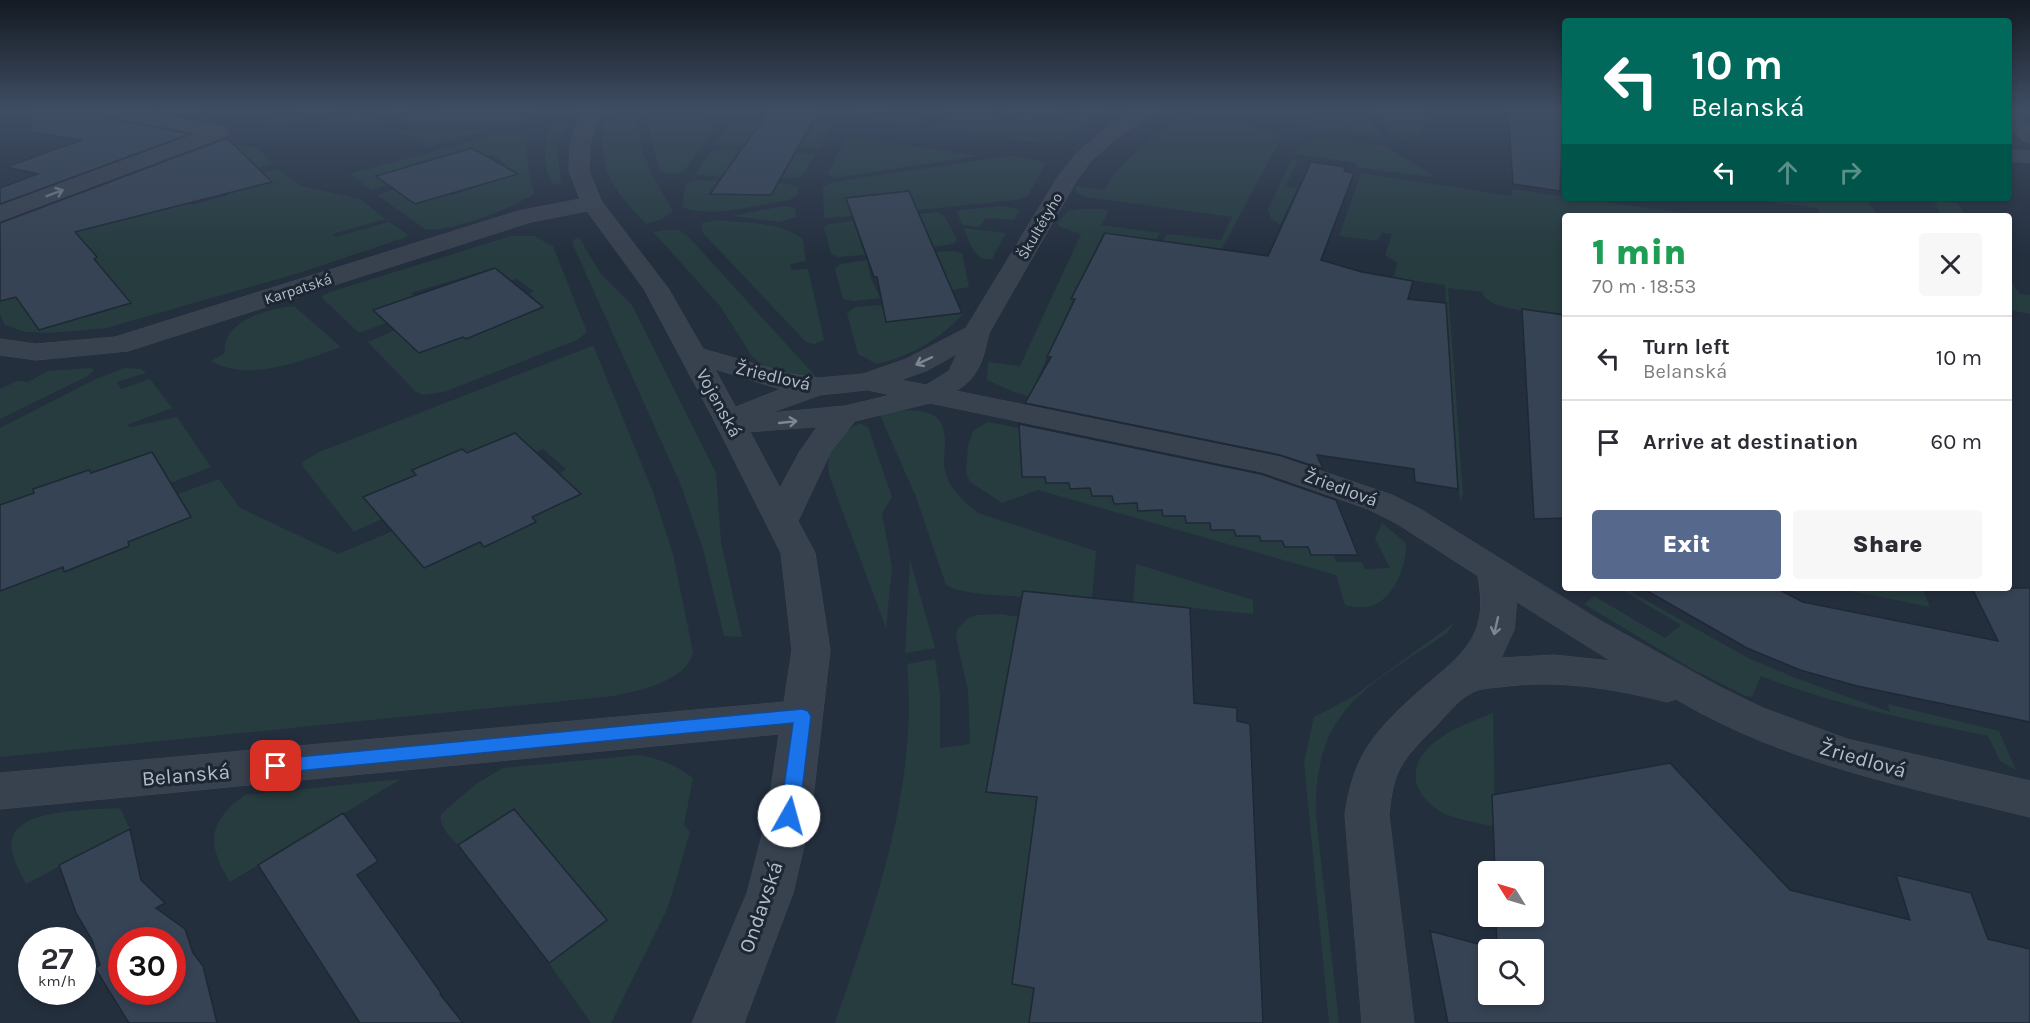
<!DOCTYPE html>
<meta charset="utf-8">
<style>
:root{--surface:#fff;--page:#f7f7f7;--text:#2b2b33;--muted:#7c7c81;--line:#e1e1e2;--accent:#56698c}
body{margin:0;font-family:Karla,sans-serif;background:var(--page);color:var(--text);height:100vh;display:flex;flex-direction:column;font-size:22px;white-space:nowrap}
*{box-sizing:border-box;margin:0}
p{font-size:20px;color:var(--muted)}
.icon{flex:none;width:33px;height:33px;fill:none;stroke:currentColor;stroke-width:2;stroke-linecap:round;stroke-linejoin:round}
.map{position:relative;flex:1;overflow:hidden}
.drawer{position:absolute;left:1562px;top:213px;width:450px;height:378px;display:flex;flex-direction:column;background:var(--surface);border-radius:6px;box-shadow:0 3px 9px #0003}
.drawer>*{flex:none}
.top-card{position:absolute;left:1562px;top:18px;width:450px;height:183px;border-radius:6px;box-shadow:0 3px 9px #0003;background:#00695c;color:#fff;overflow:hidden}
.needle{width:39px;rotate:307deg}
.tools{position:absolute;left:1478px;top:861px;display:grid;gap:12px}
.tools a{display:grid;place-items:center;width:66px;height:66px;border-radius:6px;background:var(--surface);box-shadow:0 3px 9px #0003;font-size:30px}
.speed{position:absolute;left:18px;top:927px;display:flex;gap:12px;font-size:30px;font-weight:700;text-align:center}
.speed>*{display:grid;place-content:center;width:78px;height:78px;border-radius:50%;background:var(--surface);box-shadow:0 3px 9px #0003;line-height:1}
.speed small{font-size:15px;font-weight:400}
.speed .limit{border:9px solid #d22;background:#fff;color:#111}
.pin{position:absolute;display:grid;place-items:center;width:51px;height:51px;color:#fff;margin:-26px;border-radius:12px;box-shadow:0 3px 9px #0006}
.me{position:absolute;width:66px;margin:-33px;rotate:7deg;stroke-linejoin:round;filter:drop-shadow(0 0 4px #0008)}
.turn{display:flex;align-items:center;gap:21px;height:126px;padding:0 30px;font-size:27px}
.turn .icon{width:78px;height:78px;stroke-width:2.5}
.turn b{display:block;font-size:42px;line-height:51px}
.lanes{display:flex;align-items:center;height:57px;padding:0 30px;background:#0003;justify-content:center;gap:30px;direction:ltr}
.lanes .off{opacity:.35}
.round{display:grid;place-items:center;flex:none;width:63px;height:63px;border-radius:6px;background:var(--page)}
.head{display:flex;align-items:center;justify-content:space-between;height:102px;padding:0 30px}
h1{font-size:36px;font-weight:800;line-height:45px;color:#1e9e55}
.primary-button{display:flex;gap:12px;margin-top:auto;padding:12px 30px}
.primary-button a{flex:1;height:69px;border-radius:6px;background:var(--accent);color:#fff;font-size:24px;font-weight:800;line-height:69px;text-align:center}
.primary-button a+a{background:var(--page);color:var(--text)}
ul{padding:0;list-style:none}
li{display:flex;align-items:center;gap:18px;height:84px;padding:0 30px;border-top:2px solid var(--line)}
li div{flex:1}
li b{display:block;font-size:22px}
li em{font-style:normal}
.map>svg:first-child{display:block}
.green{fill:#263c3f}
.building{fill:#364354;stroke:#1f2835;stroke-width:1.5;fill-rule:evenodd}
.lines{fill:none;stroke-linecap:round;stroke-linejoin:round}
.street-casing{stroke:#414a57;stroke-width:1}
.street{fill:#38414e;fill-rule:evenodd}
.oneway{stroke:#7c8592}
.route{fill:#1a73e8;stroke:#114b97;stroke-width:1.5}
.labels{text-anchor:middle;stroke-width:6;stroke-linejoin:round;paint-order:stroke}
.far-street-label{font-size:15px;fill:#b4bcc9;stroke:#1d2633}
.street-label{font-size:18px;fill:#b4bcc9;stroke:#1d2633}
.near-street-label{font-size:21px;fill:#b4bcc9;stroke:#1d2633}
</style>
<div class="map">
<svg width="2030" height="1023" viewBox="0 0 2030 1023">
<rect width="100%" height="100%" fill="#242f3e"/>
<!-- green -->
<path class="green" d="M298 110H341L285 124H262Z
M390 110 412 112 540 110 537 117 508 125H412Z
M860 110H888L884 113 923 120 915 125 873 119 858 113Z
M949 110H993V118L1017 126 1066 120 1073 118 1081 110H1104L1053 145 932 128 936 122 940 123 949 116 943 115Z
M1015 110H1052L1057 116 1025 121 1008 118V114Z
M1375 110H1421L1428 117 1420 135 1411 139 1396 140Z
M361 111 385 124H313L318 121Z
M1365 113 1369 118 1364 119 1370 121 1384 139 1353 134 1339 116Z
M668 114 701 117 712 124V132L684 172 670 174 661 172 652 145 648 119Z
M1333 117 1345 133 1289 123Z
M637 118 642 149 652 175 673 211 660 220 646 224C612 188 597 171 604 120Z
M1181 118 1273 130 1271 134 1282 136 1222 249 1163 241 1167 234 1221 240 1232 217 1086 197 1077 193 1075 186 1104 190C1123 158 1151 138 1181 118Z
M571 122 557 146 561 184H553C542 170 544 142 550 125Z
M737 122H760L744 146 714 145 730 123Z
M814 124 832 126 820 147 799 148Z
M397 130H476L481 132 427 148Z
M510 133 522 134 528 137C526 157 527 174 535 193 517 207 446 234 425 229L377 195 395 189 453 195 517 173 503 165 506 164 492 155 488 156 474 149 408 165 410 166 376 176 389 185 371 190 350 174 489 136Z
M852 136 978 156 835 178 827 174 847 137Z
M1327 136 1386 147 1433 175 1428 177 1355 167 1357 163 1295 154C1301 141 1314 137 1327 136Z
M238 145 254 146 274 163 140 203 150 213 189 203 192 205 229 195 228 193 255 174 278 169 302 186 360 199 385 219 333 234 336 237 389 222 407 234V237L299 273 106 328 51 333 25 332 5 325 0 314V301L16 297 39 330 131 303 94 259 97 257 66 222 205 150Z
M718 149 741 150 721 177 694 175 711 151Z
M797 152 815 155 802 177 781 179Z
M1010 156 1046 162 1028 196 1016 200 917 210 909 191 846 198 852 216 824 218 823 187 833 182Z
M1292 159 1298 160 1285 186 1297 188 1280 225 1271 218 1268 209Z
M1361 173 1511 196 1512 189 1691 214 1692 216H1564V315C1545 312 1487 312 1482 292L1448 288 1463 494 1460 502 1452 411 1445 285 1394 278 1397 263 1385 255 1392 234 1382 233 1377 241 1339 236Z
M694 180 719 181 711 194 771 195 778 183 789 184 798 187 797 195 789 200C755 205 715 219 682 207L685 184Z
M1738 198H1867L1877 216 1819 214 1817 208Z
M1940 201 1957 203 1966 216H1942L1934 202Z
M784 206 795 208 796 217 779 222 732 216Z
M1004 206 1020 210 1014 220 986 218 979 227 962 225 957 212 961 210Z
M1080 209H1103L1108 212 1101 225 1160 233 1156 240 1103 233 1031 393 1035 398 1014 392 987 380 988 364V362L1020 366 1081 234 1060 227 1057 223 1068 211Z
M938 212 945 217 957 240 953 244 933 247 920 214Z
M716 220C745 223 779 221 803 239L806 261 790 264 792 270 808 269 824 340 814 344 806 342 702 232V223Z
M853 221 865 255 838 257 831 254 824 227 829 224Z
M963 228 1006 233 992 259C974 263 970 241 963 228Z
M666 230H678L687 235 818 379H803L765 367 752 356 720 306 653 232Z
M511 236H534L553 246 587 332 577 340 444 392 422 395 415 391 368 342 395 330 463 337 467 339 544 307 529 294 534 291 517 279 510 281 494 268 411 293 414 296 374 310 386 323 359 333 323 299 322 296 330 292Z
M579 237 600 273 632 305 716 473 721 542 742 637 724 636 703 549 680 483 573 245V240Z
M954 251 962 253 969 287 952 290 936 252Z
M867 260 871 278 880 298 854 301 843 299 835 269 840 264Z
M2009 279 2020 294 2030 295V314L2009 310Z
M882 305 886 322 965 312C939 340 913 355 877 364L858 354 847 313 855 307Z
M294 306 341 347C303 360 250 383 211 361L225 353C221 321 270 308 294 306Z
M592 346 594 347 653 492 673 554 693 652C687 681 639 691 613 696L0 757V591L63 567 65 572 129 547 128 542 190 517 178 494 219 479 240 508 338 554 393 531 424 568 480 542 484 547 536 522 532 517 581 494 559 474 566 469 543 449 536 452 515 433 467 453 413 470 416 475 364 497 384 518 354 532 304 468 302 462 319 452Z
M91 368 94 370 88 376 0 419V389L17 381 28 382 48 371Z
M125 368 141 369 146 373 117 382 121 389 150 379 172 408 127 425 130 427 177 417 211 467 170 483 152 452 91 473 33 489 34 493 0 505V428L96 379Z
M896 410C926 411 946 409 945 446 944 455 943 466 946 474 951 491 965 502 978 513L1096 551 1092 598 1023 591 1022 597C1000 595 964 595 946 585L916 497 880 415Z
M988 422 1020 428 1022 477H1045L1069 483 1070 489 1090 488 1112 496 1114 504 1137 503 1162 510 1163 516H1185L1186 522 1210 523 1211 530H1234L1236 536H1259L1261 541H1282L1285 547H1308L1333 555 1337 562H1362L1365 569 1390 568 1375 539 1382 523 1406 543C1407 567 1392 605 1365 607 1358 608 1351 606 1345 605L1336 575 1038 490 1002 503 970 482 966 473 968 445 973 431Z
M859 423 868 427 892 497 882 514 892 567 886 628 829 475C825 448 837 436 859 423Z
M910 560 935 648 905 653Z
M1136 564 1253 600V614L1133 602Z
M1836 588H1922L1930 607Z
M1626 589 1748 658 1798 679 1890 712 1888 704 1999 731 2016 770 2000 761 1988 736C1911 720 1835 705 1761 676L1752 697 1746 696 1694 670 1584 604 1594 596 1665 638 1681 625 1624 591Z
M1000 614 1019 617 986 791 1037 797 1012 984 1034 988 1029 1023H835C875 907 918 788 907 664L935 659 940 693V748L970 744 968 690 956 638 957 629 968 618 977 615Z
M1454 623 1447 633C1368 687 1313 708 1316 816L1339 1023H1329L1304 762 1314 717 1354 696Z
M1493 713 1495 819V827C1477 822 1454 820 1438 810 1428 803 1418 793 1416 781 1410 743 1466 724 1493 713Z
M639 755C660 759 676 765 693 778L684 825 690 832 668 907 611 1023H591L549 963 607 919 514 809 458 845C450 836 439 828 441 814L476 784 503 768Z
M401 779 230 882C206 844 208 821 245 795Z
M120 808 130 829 26 884C20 871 9 854 12 839 20 808 93 810 120 808Z"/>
<!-- building -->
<path class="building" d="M32 110H91L102 117 190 134 0 204V188L38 174 6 167 82 140 30 132Z
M150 110H199L210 121Z
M769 110H819L771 195 710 194Z
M1508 110H1563L1560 191 1513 184Z
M227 138 272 182 75 232 97 257 94 259 131 303 39 330 16 297 0 301V223Z
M472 148 518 174 415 204 376 176Z
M1311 162 1345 167 1344 171 1354 173 1321 260 1362 272 1413 281 1408 299 1446 303 1458 489 1415 482 1414 469 1317 455 1323 469 1280 455 1025 403 1051 357H1047L1075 299H1071L1105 233 1268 256Z
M909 191 962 313 886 322 877 277H874L846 198Z
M495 268 543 307 466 339 463 337 419 353 373 310Z
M1522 309 1564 315V518L1534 519Z
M1019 424 1261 474 1336 500 1358 555H1311L1308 547H1285L1282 541H1261L1259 536H1236L1234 530H1211L1210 523H1186L1185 516H1163L1162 510 1138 511 1137 503 1114 504 1112 496H1092L1090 488 1070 489 1069 483H1046L1045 477H1022Z
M515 433 581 494 532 517 536 522 484 547 480 542 424 568 363 497 416 475 412 470 462 449 467 453Z
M152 452 191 517 128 542 129 546 64 572 63 567 0 591V505L34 493 33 489 89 470 91 473Z
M1642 588H1776L1803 602 1998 641 1972 588H2030V722L1857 686 1800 670 1747 648Z
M1023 591 1190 608 1194 703 1237 708V721L1250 724 1263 1023H1029L1034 988 1012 984 1037 797 986 792Z
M1670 763 1790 890 1910 920 1896 875 1971 893 1988 939 2030 949V1023H1448L1430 931 1497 949 1496 916H1533V872H1495L1492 795ZM1488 950H1533V994H1488Z
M514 809 607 920 549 963 458 845Z
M343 813 378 861 357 875 441 993 440 994 463 1023H360L258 865Z
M130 829 141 880 165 903 156 908 185 929 193 953 203 966 217 1023H129L95 968 100 965 92 940 76 913 59 865ZM122 940H172V992H122Z"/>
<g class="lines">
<defs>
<path id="street" d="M93 110H135L217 125 226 128 229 132 226 136 0 221V206L198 133 102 115Z
M583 110H601L590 143 589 171 602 202 668 288 703 349 790 374 818 378 863 374 906 359 966 328 1057 178 1076 154 1103 130 1135 110H1157L1117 138 1090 162 1077 180 989 333C983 359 980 376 956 391L1280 457 1392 495 1420 509 1601 621 1718 686 1763 708 1847 739 2030 781V817C1908 787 1785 764 1676 699L1667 702C1612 688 1556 679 1500 687 1491 688 1481 688 1473 692 1457 700 1445 717 1433 729 1402 760 1393 770 1389 815L1414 1023H1362L1345 815C1349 787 1356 761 1373 739 1389 717 1411 698 1431 681 1470 648 1488 631 1478 576L1396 523 1368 509 1262 472 930 403 855 421 831 451 798 521 815 553 830 650 811 816 793 893 744 1023H692L747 893 767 816 779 734 0 809V773L784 702 792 650 781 553 715 422 644 289 587 211 531 222 128 351 36 360 0 355V339L36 344 115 337 518 211 580 199 569 171 570 143ZM957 354 949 371 926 385 900 380 926 371ZM715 369 777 388 781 389 736 407ZM868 390 891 395 845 406 770 413 820 395ZM817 427 800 451 780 488 750 432ZM1517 602 1611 661 1554 655 1501 658 1514 630Z
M2008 110 2015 111 2030 126V143L2023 141 2008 126Z
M2008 149 2030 151V163L2008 161Z"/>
</defs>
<!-- street casing -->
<use href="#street" class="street-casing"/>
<!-- street -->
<use href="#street" class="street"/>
</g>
<!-- one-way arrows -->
<defs><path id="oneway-shaft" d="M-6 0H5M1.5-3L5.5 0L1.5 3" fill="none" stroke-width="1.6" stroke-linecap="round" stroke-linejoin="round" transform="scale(1.5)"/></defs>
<g class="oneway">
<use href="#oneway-shaft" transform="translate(55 193) rotate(-21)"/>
<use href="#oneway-shaft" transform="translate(924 361) rotate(155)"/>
<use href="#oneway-shaft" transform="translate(788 422) rotate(-6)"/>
<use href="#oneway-shaft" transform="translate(1496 626) rotate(103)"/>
</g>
<!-- sky -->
<linearGradient id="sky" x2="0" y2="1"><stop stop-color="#141a22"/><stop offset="0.43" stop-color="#3f4d63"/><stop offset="1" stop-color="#3f4d63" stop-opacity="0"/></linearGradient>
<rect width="2030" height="254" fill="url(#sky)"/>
<!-- route -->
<path class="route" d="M802 709 808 711 811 716 799 816 796 822 789 824 783 822 780 816 793 723 276 773 270 771 268 766 270 761 276 759Z"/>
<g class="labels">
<!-- far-street labels -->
<g class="far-street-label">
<text transform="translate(1040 226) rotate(-60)" y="5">Škultétyho</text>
<text transform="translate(298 289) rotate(-18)" y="5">Karpatská</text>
</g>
<!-- street labels -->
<g class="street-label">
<text transform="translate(773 376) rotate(13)" y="6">Žriedlová</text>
<text transform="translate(719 403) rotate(61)" y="6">Vojenská</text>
<text transform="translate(1341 488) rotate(20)" y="6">Žriedlová</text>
</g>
<!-- near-street labels -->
<g class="near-street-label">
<text transform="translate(1863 759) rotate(16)" y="7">Žriedlová</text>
<text transform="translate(186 775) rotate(-5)" y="7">Belanská</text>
<text transform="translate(761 907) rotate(-71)" y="7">Ondavská</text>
</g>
</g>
</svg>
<div class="tools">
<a><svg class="needle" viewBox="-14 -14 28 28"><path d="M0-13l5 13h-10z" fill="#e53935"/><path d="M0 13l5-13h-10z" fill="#7c7c81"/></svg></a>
<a><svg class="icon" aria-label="search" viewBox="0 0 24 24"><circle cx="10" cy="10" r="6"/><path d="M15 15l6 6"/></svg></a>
</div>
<div class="speed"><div>27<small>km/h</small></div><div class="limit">30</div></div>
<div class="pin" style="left:276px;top:766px;background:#d93025"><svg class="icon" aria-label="arrive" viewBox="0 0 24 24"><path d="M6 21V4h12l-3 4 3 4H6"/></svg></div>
<svg class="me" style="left:789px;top:816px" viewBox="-20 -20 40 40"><circle r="19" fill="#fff"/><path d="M0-13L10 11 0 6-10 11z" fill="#1a73e8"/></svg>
<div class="top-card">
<div class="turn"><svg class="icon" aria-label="left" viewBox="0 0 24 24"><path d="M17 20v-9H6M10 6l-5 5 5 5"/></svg><div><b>10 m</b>Belanská</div></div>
<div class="lanes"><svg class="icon" aria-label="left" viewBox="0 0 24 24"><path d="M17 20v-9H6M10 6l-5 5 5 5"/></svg><svg class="icon off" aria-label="ahead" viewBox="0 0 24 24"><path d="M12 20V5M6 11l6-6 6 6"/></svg><svg class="icon off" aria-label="right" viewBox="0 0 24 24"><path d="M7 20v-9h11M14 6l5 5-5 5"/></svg></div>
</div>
<section class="drawer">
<div class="head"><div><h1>1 min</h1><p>70 m · 18:53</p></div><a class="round"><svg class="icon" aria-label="close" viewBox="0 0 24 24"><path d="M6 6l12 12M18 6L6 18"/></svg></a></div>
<ul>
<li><svg class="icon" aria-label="left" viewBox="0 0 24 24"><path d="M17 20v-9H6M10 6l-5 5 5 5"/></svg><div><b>Turn left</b><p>Belanská</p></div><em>10 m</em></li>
<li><svg class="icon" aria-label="arrive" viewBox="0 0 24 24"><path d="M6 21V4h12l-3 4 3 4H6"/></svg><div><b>Arrive at destination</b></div><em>60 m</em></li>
</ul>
<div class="primary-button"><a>Exit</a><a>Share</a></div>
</section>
</div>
